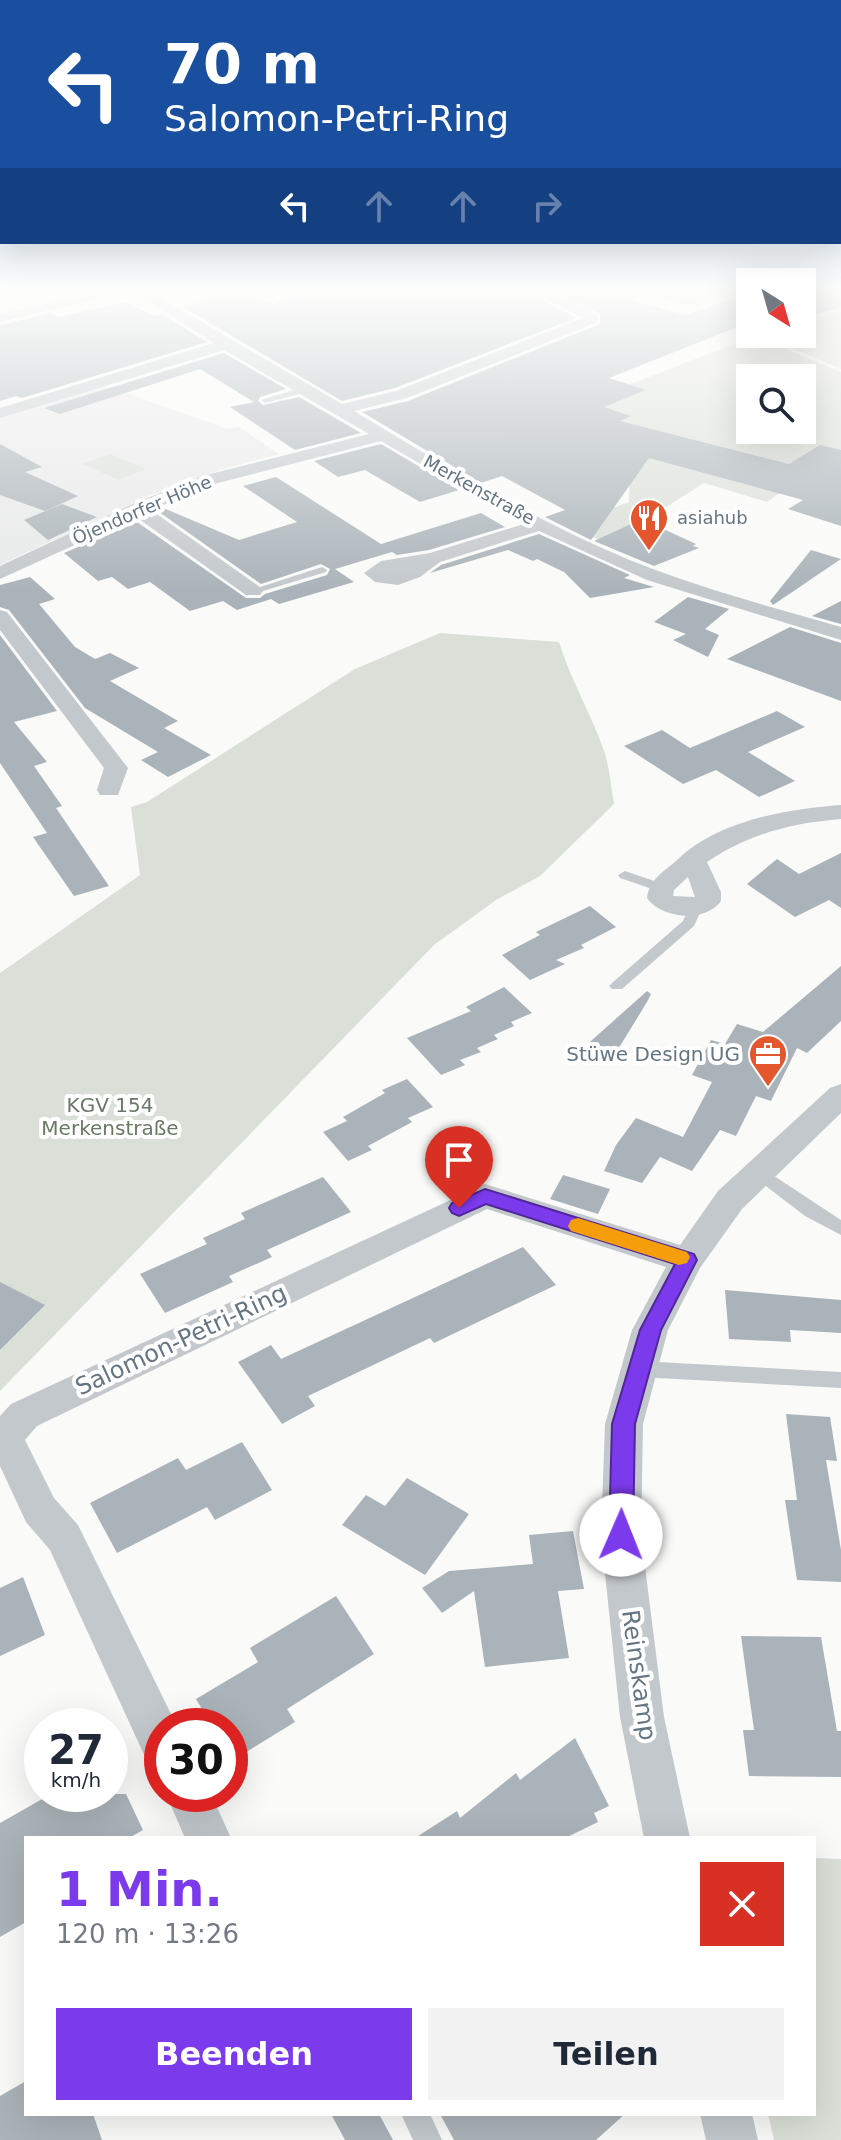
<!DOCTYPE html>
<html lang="de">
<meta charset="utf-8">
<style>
:root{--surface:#fff;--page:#f2f2f3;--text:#1f2937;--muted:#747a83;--accent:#7c3aed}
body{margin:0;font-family:"DejaVu Sans",sans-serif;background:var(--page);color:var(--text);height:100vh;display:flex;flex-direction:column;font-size:30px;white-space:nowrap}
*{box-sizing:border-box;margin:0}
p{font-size:26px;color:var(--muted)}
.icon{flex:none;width:44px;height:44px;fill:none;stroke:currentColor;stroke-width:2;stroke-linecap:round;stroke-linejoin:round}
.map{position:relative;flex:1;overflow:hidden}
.sheet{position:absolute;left:24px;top:1836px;width:792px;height:280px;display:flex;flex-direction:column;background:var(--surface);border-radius:0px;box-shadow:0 8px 32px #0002}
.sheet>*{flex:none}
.hud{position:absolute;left:0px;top:0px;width:842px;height:244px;box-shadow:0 8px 32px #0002;background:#1a4fa0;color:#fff;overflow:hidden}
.needle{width:52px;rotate:143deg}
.tools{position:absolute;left:736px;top:268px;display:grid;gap:16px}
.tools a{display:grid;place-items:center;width:80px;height:80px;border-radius:0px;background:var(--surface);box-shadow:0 8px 32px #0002;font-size:40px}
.speed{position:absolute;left:24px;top:1708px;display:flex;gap:16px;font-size:40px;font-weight:700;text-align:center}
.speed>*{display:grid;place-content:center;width:104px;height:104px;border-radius:50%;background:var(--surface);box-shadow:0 8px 32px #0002;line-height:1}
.speed small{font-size:20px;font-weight:400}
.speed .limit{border:12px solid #d22;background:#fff;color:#111}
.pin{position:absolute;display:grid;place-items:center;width:68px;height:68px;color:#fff;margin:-82px -34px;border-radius:50% 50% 50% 0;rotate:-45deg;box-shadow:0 0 8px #0007}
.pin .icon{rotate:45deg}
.me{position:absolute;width:88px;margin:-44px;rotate:1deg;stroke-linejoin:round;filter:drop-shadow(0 0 6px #0008)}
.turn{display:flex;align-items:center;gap:28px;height:168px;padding:0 32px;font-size:36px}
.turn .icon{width:104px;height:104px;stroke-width:2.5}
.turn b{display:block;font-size:56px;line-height:68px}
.lanes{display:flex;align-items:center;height:76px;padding:0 32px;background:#0003;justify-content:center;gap:40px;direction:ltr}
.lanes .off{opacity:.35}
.round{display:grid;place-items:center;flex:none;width:84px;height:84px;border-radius:0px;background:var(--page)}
.overview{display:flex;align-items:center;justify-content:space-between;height:136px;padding:0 32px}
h1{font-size:48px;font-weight:700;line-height:60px;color:var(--accent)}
.button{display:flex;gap:16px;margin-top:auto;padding:16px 32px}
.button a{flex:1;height:92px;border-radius:0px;background:var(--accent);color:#fff;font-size:32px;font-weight:700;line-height:92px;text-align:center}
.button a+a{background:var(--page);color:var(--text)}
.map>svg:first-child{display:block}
.built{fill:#e8e9e9}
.green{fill:#dadfd7;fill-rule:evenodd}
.building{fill:#aab3b9}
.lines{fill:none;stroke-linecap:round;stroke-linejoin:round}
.lane{fill:#c3c8cc;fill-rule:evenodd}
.street{fill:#c3c8cc;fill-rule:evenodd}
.route{fill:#7c3aed;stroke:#51269a;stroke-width:2}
.slow{fill:#f59e0b}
.labels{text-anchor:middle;stroke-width:8;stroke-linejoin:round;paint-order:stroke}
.far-street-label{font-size:18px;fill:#657683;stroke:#fff}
.far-poi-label{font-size:18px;fill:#657683;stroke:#fff;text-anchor:start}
.poi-label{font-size:20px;fill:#657683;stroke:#fff;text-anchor:end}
.park-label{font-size:20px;fill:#687a64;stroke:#fff}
.near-street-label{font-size:24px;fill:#657683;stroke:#fff}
</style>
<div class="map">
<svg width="841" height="2140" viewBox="0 0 841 2140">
<rect width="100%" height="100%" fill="#fafaf8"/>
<!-- built -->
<path class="built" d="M103 385 228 429 239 427 279 454 220 470 148 496 0 565V418Z"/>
<!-- green -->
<path class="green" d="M841 312V369L759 334H802V322Z
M754 336 841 372V450L767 502 704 483 608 544 566 525 629 502 631 427 572 407ZM750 378H802V430H750Z
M110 454 146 469 118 480 83 464Z
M440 633 559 642C571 681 592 715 605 754 610 770 611 788 614 804L540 876 496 900 434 945 0 1391V973L140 875 131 807 147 802 355 669Z
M814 1858 841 1859V2140H774L768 2114H814Z"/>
<!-- building -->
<path class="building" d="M231 293 273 304 309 293H530L576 318 395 388 342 401 183 307Z
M559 293H607L685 315 750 293V322L609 378 646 390 604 407 631 416 620 421 789 464 820 445 841 450V526L788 509 803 500 649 458 591 540 545 517 565 510 502 476 481 483 362 412 408 401 600 324V314Z
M802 293H841V307L802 319Z
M126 302 154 316 162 314 207 342 22 398 16 396 0 401V325L51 313 58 317Z
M224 353 286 389 260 397 258 401 263 405 299 397 361 433 295 450 230 407 254 402 200 369 60 414 44 408Z
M0 444 42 467 25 472 78 496 45 511 0 495Z
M381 444 459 490 420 502 365 470 338 477 314 461Z
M276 477 381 544 481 513 505 527 429 550 397 555 392 552 335 569 354 582 279 604 271 599 237 610 223 601 190 611 150 582 128 589 112 577 98 581 64 553 137 522 246 598H260L265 594 327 575 330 569 321 564 261 584 159 512 166 509 239 540 297 522 243 486Z
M62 504 97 517 48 540 24 520Z
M642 519 696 544 693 546 699 548 654 566 594 541Z
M539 534 630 575 624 578 654 587 590 598 564 572 537 559 533 561 508 550 430 573 441 565Z
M811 550 841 559 773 605 770 601Z
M30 577 55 599 39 604 75 647 95 659 110 653 139 668 110 681 178 721 164 728 211 755 168 777 141 760 158 752 85 708 9 610 0 607V585Z
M688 597 729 609 705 629 719 635 708 657 673 640 686 634 654 622Z
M841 601V624L812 616Z
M790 627 841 643V701L727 659Z
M0 635 57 711 14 722 47 762 34 766 62 806 56 808 109 886 74 896 33 837 47 833 0 763Z
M777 711 805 727 748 752 795 781 759 797 716 770 683 784 624 746 662 730 690 748Z
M841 853V908L829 900 795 917 747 884 777 859 799 874Z
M590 906 616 927 581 945 584 948 556 960 565 964 530 980 502 955 540 935 536 932Z
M841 966V1021L807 1053 797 1048 771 1101 756 1096 736 1136 720 1130 692 1171 660 1157 642 1183 604 1171 616 1145 636 1118 683 1137 712 1082 692 1075 711 1040 725 1044 737 1024 763 1032Z
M504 987 532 1013 511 1022 514 1026 494 1035 498 1039 477 1048 481 1052 460 1060 465 1065 441 1075 407 1038 471 1011 466 1007Z
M647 991 651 994 647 1002 617 1051 614 1050 609 1058 582 1049Z
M407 1079 433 1107 408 1118 412 1122 368 1146 372 1150 348 1161 323 1132 347 1121 343 1117 385 1093 382 1090Z
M563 1175 610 1189 598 1214 550 1199Z
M323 1177 351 1212 267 1250 272 1257 229 1276 233 1282 165 1313 140 1274 207 1244 203 1238 245 1219 241 1213Z
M523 1247 556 1285 434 1343 430 1338 308 1396 315 1406 282 1424 238 1362 271 1345 281 1359Z
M0 1282 45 1305 0 1350Z
M725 1290 841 1300V1333L790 1330 791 1342 729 1339Z
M786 1414 830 1417 837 1461 826 1460 841 1550V1582L797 1580 785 1500H797Z
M242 1442 272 1490 215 1520 207 1507 117 1553 90 1503 178 1458 186 1470Z
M407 1478 469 1514 425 1575 342 1525 366 1495 385 1506Z
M573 1531 584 1589 558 1591 569 1658 485 1667 474 1591 442 1613 422 1588 449 1571 533 1564 529 1535Z
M23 1577 45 1635 0 1656V1588Z
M336 1596 374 1654 287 1709 295 1722 230 1762V1726H212L196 1699 258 1662 250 1648Z
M741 1636 821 1637 837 1731H841V1777L749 1776 743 1730H754Z
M575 1738 609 1806 594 1813 598 1822 565 1838H415L457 1811 460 1818 516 1773 520 1780Z
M51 1794H126L143 1830 129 1838H26V1922L0 1937V1823Z
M26 2081V2114H93L102 2140H0V2096Z
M331 2114H379L393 2140H345Z
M440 2114H625L596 2140H454Z"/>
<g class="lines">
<!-- lane -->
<path class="lane" d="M304 387 307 388V392L265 403 261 400Z
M322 567 327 570 326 572 253 594 248 591Z
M625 871 666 885 668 888 661 892 620 878 618 875Z
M695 904 702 908 694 926 622 989H612L609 986 612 983 683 921 690 905Z
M759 1166 841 1220V1235L805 1216 753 1176 750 1172 753 1168Z
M639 1361 841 1372V1388L639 1377 632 1375 629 1369 632 1363Z
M401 2114H430L442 2140H413Z"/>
<!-- street -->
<path class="street" d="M95 293H122L0 322V314Z
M135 293H152L342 404 396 391 583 318 533 293C557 293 579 301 598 316V322L407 398 354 411C444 465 535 521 632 561 700 588 771 607 841 627V640L647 580 539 531 440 562 420 577 398 585 375 582 364 573 381 561 430 553 524 524 381 441 214 484 151 510 260 587 263 591 260 595H246L136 517 0 579V566L130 505 202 476 369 434 224 350 0 418V408L214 343Z
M655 293 682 296 680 293H701L709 298 700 305 675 303Z
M0 610 7 612 128 768 118 795H100L97 790 104 768 0 630Z
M841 805V819C792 823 748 834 707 862L721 892V901C706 923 661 919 647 898 649 879 664 872 677 860 718 821 786 809 841 805ZM688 877 695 897 673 896 674 890Z
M841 1084V1113L742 1209 700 1268 668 1330 643 1424 641 1535 664 1717 690 1838H644L620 1717 601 1535 605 1424 632 1330 666 1267 487 1209 37 1426 25 1440 54 1498 78 1525 177 1726H162V1765L146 1759 50 1550 26 1522 0 1466V1416L11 1404 485 1184 680 1245 718 1191 830 1088Z
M166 1794H211L231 1838H185Z
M700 2114H752L758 2140H706Z"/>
</g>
<!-- sky -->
<linearGradient id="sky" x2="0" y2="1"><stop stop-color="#96bcdc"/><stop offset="0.49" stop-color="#fdfdfc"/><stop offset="1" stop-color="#fdfdfc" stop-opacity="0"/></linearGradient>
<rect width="841" height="593" fill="url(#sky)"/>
<!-- route -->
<path class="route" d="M485 1189 694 1254 697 1260 661 1330 635 1424 633 1535 630 1543 621 1546 613 1543 609 1535 612 1424 640 1330 675 1264 486 1204 459 1216 452 1213 449 1208 452 1203Z"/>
<!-- slow -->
<path class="slow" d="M578 1218 687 1252 690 1257 687 1263 679 1265 571 1231 568 1226 571 1220Z"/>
<!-- icons -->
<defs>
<symbol id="restaurant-pin" viewBox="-11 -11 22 30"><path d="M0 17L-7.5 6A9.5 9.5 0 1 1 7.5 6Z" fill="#e4572e" stroke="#fff"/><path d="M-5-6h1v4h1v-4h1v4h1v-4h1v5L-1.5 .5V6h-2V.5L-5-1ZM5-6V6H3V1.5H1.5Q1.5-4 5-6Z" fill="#fff"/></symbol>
<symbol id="office-pin" viewBox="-11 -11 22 30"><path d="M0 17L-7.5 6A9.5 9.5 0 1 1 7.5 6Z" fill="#e4572e" stroke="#fff"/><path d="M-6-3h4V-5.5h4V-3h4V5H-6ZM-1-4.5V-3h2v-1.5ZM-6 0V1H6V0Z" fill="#fff"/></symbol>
</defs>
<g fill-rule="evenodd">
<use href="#restaurant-pin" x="627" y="496" width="44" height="60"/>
<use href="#office-pin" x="746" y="1032" width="44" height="60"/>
</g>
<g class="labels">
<!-- far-street labels -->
<g class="far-street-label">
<text transform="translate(479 490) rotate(29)" y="6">Merkenstraße</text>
<text transform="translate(142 510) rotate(-23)" y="6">Öjendorfer Höhe</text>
</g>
<!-- far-poi labels -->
<g class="far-poi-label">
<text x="677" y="524">asiahub</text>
</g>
<!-- poi labels -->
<g class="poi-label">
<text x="740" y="1061">Stüwe Design UG</text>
</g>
<!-- park labels -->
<g class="park-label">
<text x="110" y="1112">KGV 154<tspan x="110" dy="23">Merkenstraße</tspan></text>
</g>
<!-- near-street labels -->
<g class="near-street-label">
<text transform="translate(181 1340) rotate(-25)" y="8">Salomon-Petri-Ring</text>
<text transform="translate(639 1675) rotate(82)" y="8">Reinskamp</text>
</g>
</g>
</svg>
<div class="tools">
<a><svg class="needle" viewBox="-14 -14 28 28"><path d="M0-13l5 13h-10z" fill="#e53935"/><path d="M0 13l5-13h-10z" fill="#747a83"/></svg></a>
<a><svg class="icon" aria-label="search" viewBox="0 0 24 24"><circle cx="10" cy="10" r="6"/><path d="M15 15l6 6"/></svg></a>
</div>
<div class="speed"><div>27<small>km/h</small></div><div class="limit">30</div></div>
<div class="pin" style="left:459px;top:1208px;background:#d93025"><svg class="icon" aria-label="arrive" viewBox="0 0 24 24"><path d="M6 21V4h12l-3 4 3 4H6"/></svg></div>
<svg class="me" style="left:621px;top:1535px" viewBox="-20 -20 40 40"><circle r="19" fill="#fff"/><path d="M0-13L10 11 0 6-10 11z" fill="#7c3aed"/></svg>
<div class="hud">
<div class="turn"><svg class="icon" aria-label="left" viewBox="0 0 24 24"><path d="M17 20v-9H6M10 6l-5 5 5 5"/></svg><div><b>70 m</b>Salomon-Petri-Ring</div></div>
<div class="lanes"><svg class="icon" aria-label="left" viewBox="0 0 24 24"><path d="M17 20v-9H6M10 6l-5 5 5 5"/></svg><svg class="icon off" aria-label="ahead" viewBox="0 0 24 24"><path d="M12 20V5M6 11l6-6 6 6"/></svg><svg class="icon off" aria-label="ahead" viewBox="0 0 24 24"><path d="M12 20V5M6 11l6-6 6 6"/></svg><svg class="icon off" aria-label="right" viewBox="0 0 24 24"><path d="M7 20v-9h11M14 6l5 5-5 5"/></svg></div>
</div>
<section class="sheet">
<div class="overview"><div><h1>1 Min.</h1><p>120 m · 13:26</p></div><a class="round" style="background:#d93025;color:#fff"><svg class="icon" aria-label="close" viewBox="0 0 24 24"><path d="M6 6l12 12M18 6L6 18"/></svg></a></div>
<div class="button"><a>Beenden</a><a>Teilen</a></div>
</section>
</div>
